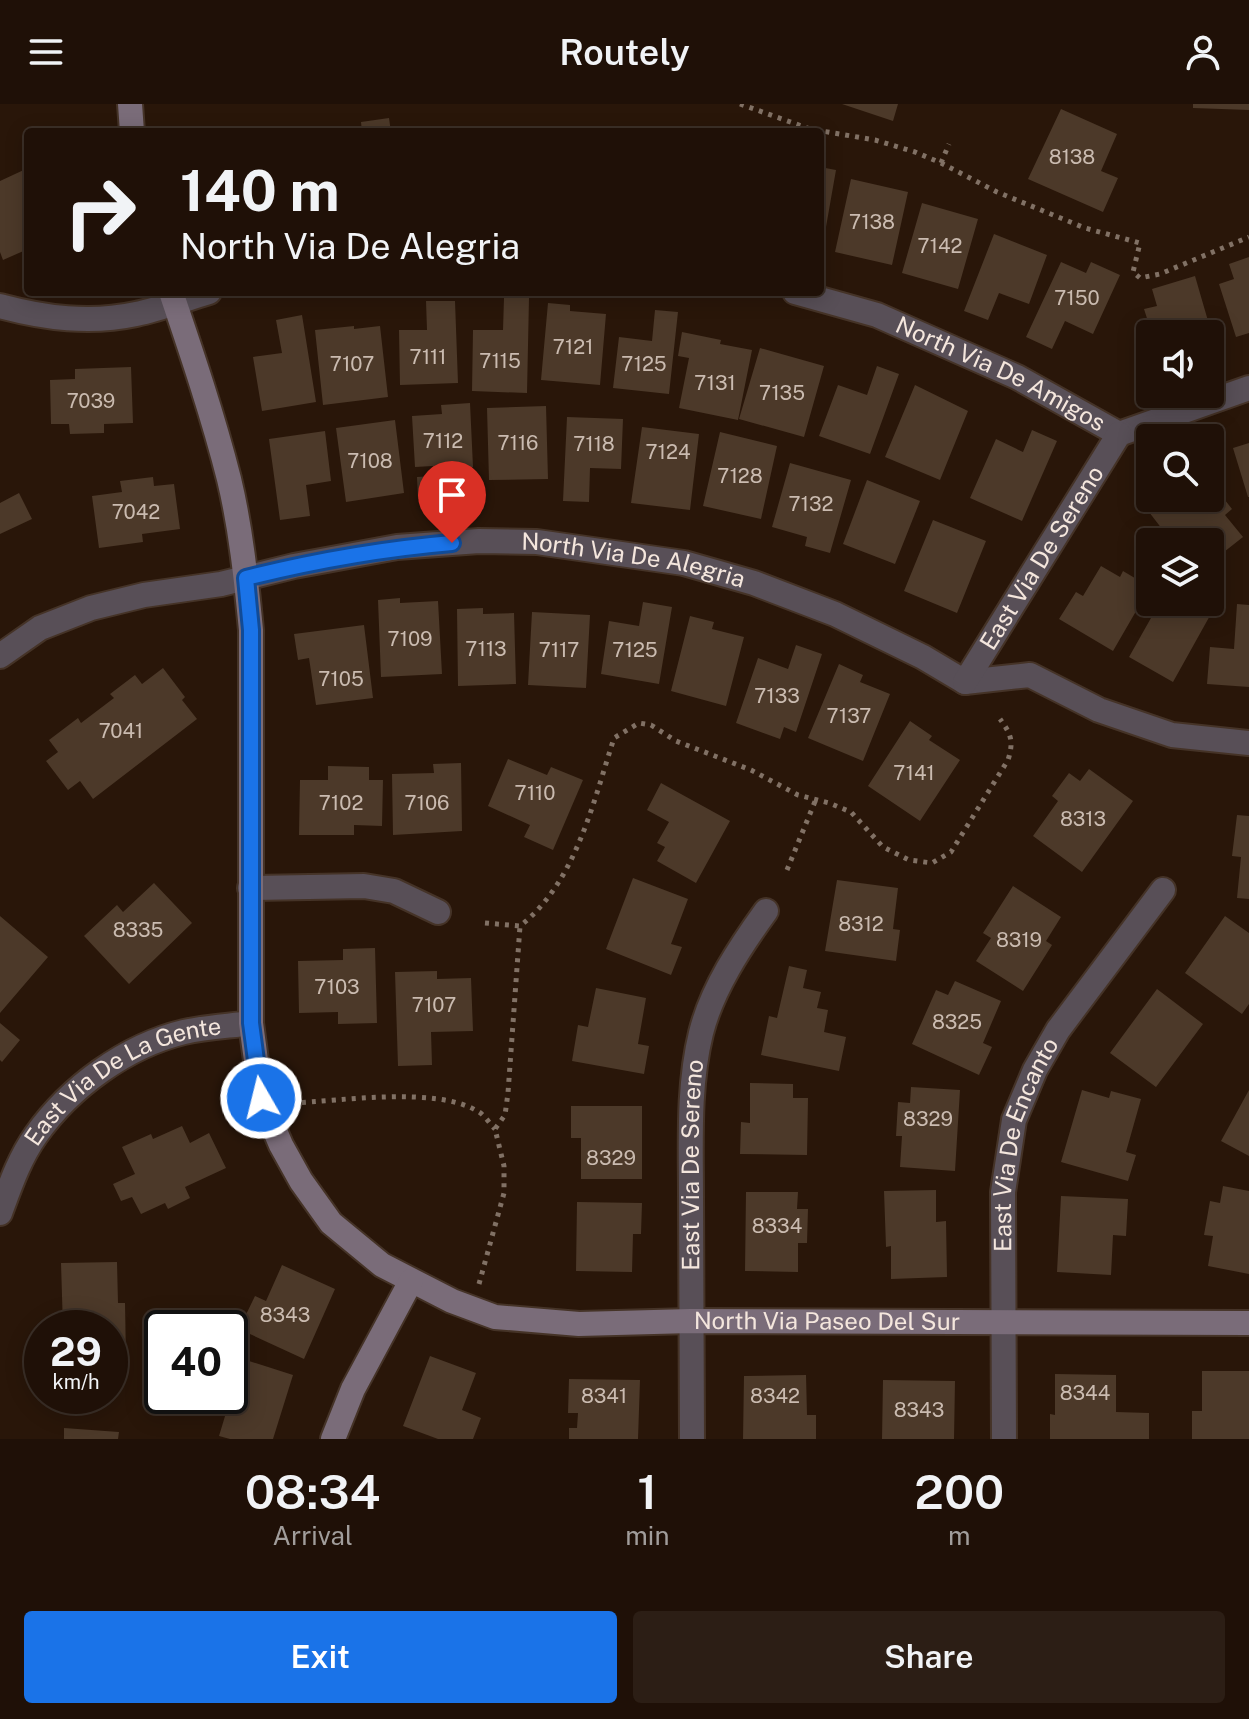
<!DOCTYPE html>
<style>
:root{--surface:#1f1007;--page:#2c1e15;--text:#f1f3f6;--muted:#a19d9b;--line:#3c3028;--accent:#1a73e8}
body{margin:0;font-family:"Public Sans",sans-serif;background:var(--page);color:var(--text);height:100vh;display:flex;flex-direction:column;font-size:30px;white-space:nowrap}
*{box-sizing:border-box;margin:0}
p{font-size:26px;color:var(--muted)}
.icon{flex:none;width:44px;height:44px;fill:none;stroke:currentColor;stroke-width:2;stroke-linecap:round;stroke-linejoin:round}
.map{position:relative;height:1335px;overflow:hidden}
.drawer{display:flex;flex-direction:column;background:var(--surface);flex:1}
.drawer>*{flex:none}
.banner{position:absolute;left:24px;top:24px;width:800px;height:168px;border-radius:8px;box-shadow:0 4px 20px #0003,0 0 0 2px var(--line);background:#1f1007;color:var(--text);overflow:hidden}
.controls{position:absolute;left:1136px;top:216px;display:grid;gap:16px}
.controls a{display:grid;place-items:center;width:88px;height:88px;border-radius:8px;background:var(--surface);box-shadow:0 4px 20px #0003,0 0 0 2px var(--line);font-size:40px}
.speed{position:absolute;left:24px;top:1206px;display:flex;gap:16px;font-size:40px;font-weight:700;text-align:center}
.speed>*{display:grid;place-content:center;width:104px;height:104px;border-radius:50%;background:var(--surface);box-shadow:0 4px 20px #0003,0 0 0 2px var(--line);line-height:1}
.speed small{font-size:20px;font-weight:400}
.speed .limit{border:4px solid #111;border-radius:12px;background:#fff;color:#111}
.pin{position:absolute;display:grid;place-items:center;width:68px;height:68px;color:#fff;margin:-82px -34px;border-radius:50% 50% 50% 0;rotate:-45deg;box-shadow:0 0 8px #0007}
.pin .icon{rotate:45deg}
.me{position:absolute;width:88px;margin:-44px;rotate:352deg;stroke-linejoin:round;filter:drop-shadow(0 0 6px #0008)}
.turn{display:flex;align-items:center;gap:28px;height:168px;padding:0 24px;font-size:36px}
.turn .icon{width:104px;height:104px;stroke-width:2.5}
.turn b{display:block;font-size:56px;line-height:68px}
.eta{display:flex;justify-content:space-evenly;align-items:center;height:136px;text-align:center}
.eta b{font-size:48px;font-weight:600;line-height:56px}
.button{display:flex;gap:16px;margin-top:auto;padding:16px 24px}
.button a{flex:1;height:92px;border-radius:8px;background:var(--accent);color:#fff;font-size:32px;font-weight:600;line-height:92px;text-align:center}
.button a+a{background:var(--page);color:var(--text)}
header{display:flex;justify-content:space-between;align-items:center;height:104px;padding:0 24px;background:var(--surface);font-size:36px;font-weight:600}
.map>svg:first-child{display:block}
.building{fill:#4c3929}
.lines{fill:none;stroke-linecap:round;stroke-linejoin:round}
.street-casing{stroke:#453327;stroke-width:28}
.secondary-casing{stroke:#453327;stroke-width:28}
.path{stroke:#817165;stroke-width:5;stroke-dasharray:4 6;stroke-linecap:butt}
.street{stroke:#584f57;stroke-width:24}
.secondary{stroke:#7a6c79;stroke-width:24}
.route-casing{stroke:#114b97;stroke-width:20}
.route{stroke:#1a73e8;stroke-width:14}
.labels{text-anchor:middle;stroke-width:8;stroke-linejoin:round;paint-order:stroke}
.number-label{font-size:20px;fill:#cabbb0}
.street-label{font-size:24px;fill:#f4e6dd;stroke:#291609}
</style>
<header><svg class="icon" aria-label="menu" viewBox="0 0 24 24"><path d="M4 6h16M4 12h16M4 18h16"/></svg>Routely<svg class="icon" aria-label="person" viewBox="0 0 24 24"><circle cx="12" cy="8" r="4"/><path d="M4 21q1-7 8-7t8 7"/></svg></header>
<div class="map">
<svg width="1249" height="1335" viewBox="0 0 1249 1335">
<rect width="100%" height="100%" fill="#291609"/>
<!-- building -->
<path class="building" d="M842 0H898L893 17Z
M1193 0H1249V6L1193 4Z
M1061 5 1117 30 1101 67 1118 74 1103 108 1028 75Z
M389 14 391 28H362L361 18Z
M482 23H540V28H482Z
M468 24V28H418V25Z
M820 63 836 66 823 140H820Z
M28 64V145L3 156 0 148V77Z
M851 75 908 88 892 161 835 148Z
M922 99 978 115 958 185 902 169Z
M994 130 1047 151 1029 200 999 189 988 216 964 207Z
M1249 153V229L1236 233 1219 180 1234 175 1229 160Z
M1061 158 1086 169 1091 158 1120 171 1093 230 1065 217 1052 245 1026 233Z
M1195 172 1215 241 1210 242V230H1152L1144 205 1157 202 1152 185Z
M504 194H529L527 289 472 287 473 226H503Z
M426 197H455L458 279 400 281 399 226H427Z
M548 199 570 201V207L606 210 600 281 541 276Z
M655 206 678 208 669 290 613 284 619 233 652 237Z
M302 211 316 298 262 307 253 253 282 249 276 216Z
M354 222V225L380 222 388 293 323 301 315 226Z
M682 228 721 236 720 240 752 246 738 316 679 304 689 254 678 252Z
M760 244 824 262 804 333 739 315Z
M877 262 899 270 870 350 819 332 838 281 867 291Z
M131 263 133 319 104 320V329L70 330 69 320H51L50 276 75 275V265Z
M915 281 968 307 940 376 885 353Z
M470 299 473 363 448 364 450 393 418 395 417 373 434 372 433 362 415 363 412 312 442 310 441 301Z
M546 302 548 375 489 376 487 304Z
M567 313 623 315 621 365 590 364 589 398 563 397Z
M395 316 404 389 346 398 336 324Z
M642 323 699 330 690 406 631 399Z
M1032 326 1057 337 1022 417 970 394 996 335 1023 348Z
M325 327 331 377 306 381 310 412 280 416 269 335Z
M720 328 777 342 761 415 703 402Z
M1249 339V393H1248L1233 344Z
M790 359 851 376 830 449 805 442 807 433 772 423Z
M153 373 154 382 174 380 180 425 142 430 143 438 99 444 92 392 122 388 120 377Z
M867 376 920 397 895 460 843 440Z
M1210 377 1232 405 1225 411 1243 433 1210 459V438H1172L1149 408 1167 394H1210Z
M19 389 32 415 0 430V399Z
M933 416 986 437 957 509 904 487Z
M1101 462 1120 473 1123 467 1150 483 1113 547 1059 515 1076 488 1083 492Z
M400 494V499L438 497 442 570 381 573 378 496Z
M643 498 672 503 659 580 601 570 609 517 639 522Z
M1160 498H1195L1212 508 1173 578 1129 553Z
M1237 500 1249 501V583L1207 580 1210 543 1234 545Z
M483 504V510L514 509 516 580 458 582 457 505Z
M532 508 590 511 586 584 528 581Z
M690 512 714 518 712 525 744 533 726 602 671 587Z
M364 521 373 594 316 601 309 554 298 556 294 530Z
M796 541 822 550 796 628 784 623 780 635 736 619 758 554 788 565Z
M839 560 863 571 860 578 890 590 863 657 808 634Z
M163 564 185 593 182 596 197 615 93 695 80 677 68 686 46 657 58 648 49 636 78 614 81 619 114 594 110 590 135 571 142 580Z
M910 617 932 632 929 636 960 656 920 717 868 682Z
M508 655 547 671 551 663 583 676 553 746 524 733 530 721 488 702Z
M461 659 462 727 393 731 392 670 434 669 433 660Z
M328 662 369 663V676H383L382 722 354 721V731H299L300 676H328Z
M1089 665 1133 697 1082 768 1033 732 1058 697 1052 692 1069 669 1080 677Z
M661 679 730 717 696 779 657 757 665 743 657 739 669 718 647 706Z
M1237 711 1249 712V795L1237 794 1241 753 1232 752Z
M633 774 688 795 671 840 682 843 671 871 606 845Z
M837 776 898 784 893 825 900 826 896 857 825 847Z
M154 779 192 819 129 880 84 832 117 801 123 808Z
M1013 782 1061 813 1046 837 1052 841 1023 887 976 857 991 834 983 829Z
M0 812 48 853 0 909Z
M1225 812 1249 829V900L1242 910 1185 869Z
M375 844 377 919 338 920V908L299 909 298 857 343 856V845Z
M789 862 807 866 803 884 821 888 817 904 828 906 824 928 846 933 839 967 761 951 769 912 777 914Z
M437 867V875L471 874 473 927 431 928 432 961 398 962 395 868Z
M955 877 1001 897 983 939 992 943 979 971 912 940 936 886 948 891Z
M596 884 646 894 638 940 649 942 644 970 572 957 578 921 588 923Z
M1157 885 1203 920 1156 983 1110 949Z
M0 919 20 936 2 958 0 956Z
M750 979 793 980V994H808L807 1051 740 1050 741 1018 750 1019Z
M911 983 960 986 955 1067 900 1063 902 1032H896L898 998 910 999Z
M1082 986 1109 994 1111 987 1141 995 1126 1048 1136 1051 1128 1077 1061 1058Z
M1249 986V1052L1221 1037Z
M571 1002H642V1075H581V1034H571Z
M182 1022 190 1039 209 1029 226 1064 185 1083 190 1094 168 1105 165 1099 141 1110 132 1093 121 1097 113 1080 135 1070 122 1043 151 1030 153 1035Z
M1223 1082 1249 1087V1170L1208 1162 1213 1132 1204 1131 1210 1097 1220 1099Z
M936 1086V1118L946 1117 947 1173 891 1175V1142L886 1143 884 1087Z
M746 1088H798L797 1105H808L807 1139H798V1168L745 1167Z
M1061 1092 1128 1095 1126 1132 1113 1131 1111 1171 1057 1168Z
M577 1098 642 1099 641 1130H633L632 1168 576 1167Z
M117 1158 118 1199H125L126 1254H110V1224H63L61 1159Z
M282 1161 335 1185 304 1255 239 1225 255 1192 266 1197Z
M230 1251 293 1271 273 1335H230L219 1332 232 1289 230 1288Z
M430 1252 476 1269 462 1306 481 1314 473 1335H438L403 1322Z
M1202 1267H1249V1335H1192V1307H1202Z
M1055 1270 1116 1271V1308L1149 1309V1335H1050V1310L1055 1311Z
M806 1271 807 1311H816V1335H743L744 1272Z
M569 1275 640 1276 638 1335H569V1324H577L578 1309H568Z
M883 1276 955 1277 954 1335H882Z
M64 1324 119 1328 118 1335H64Z"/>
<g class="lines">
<defs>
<g id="street">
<path id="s1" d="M795 188 877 211 1017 273 1119 330 1249 284"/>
<path d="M0 202C45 214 90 220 136 210 161 205 185 195 209 188"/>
<path id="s2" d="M0 552 40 524 91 504 144 491 221 480 294 462 397 443 479 437 537 438 684 459 754 479 835 510 923 553 965 578 1030 571 1099 606 1172 631 1249 639"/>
<path id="s3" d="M965 578 1119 330"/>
<path d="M250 784 364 782 394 787 438 808"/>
<path id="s4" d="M0 1109C10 1082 19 1055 36 1031 70 983 126 942 184 928 206 923 229 922 251 919"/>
<path id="s5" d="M692 1335C692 1254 691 1173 691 1092 691 1039 688 982 701 929 712 885 740 843 766 807"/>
<path id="s6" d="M1004 1335 1003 1088 1014 1016 1035 966 1058 926 1163 786"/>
</g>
<g id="secondary">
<path d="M130 0 132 28"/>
<path id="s7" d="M171 188C192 250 213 312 229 375 241 425 246 475 251 526V919L261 994 281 1041 301 1077 331 1119 382 1161 452 1197 495 1213 579 1220 691 1217 1249 1219"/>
<path d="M333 1335 353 1285 411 1177"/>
</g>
</defs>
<!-- street casing -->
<use href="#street" class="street-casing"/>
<!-- secondary casing -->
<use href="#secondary" class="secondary-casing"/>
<!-- path -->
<path class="path" d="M740 0 810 25 875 36 915 48 941 59 997 88 1085 124 1140 139 1133 168 1140 174 1160 170 1249 133
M941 59 949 40
M787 766 816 695
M485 819 520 822C576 778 593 699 614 634L639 619 651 621 676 637 751 666 798 691 829 699 851 708 883 743 909 756 932 759 951 748 1008 656C1014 637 1011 630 1000 615
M292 999C341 997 436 982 477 1007 484 1010 489 1019 495 1025
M479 1180 504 1089V1062L495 1025 505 1011 508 989 520 822"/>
<!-- street -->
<use href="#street" class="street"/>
<!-- secondary -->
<use href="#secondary" class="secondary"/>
</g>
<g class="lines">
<defs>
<path id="route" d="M261 994 251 919V526L246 474C314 457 382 445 452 439"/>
</defs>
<!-- route casing -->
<use href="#route" class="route-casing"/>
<!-- route -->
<use href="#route" class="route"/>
</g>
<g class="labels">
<!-- number labels -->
<g class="number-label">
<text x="1072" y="60">8138</text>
<text x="872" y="125">7138</text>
<text x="940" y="149">7142</text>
<text x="1077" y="201">7150</text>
<text x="573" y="250">7121</text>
<text x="428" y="260">7111</text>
<text x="500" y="264">7115</text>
<text x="352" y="267">7107</text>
<text x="644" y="267">7125</text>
<text x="715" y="286">7131</text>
<text x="782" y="296">7135</text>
<text x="91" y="304">7039</text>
<text x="443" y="344">7112</text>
<text x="518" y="346">7116</text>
<text x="594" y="347">7118</text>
<text x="668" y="355">7124</text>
<text x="370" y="364">7108</text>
<text x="740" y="379">7128</text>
<text x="811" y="407">7132</text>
<text x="136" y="415">7042</text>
<text x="410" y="542">7109</text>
<text x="486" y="552">7113</text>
<text x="559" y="553">7117</text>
<text x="635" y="553">7125</text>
<text x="341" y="582">7105</text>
<text x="777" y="599">7133</text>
<text x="849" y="619">7137</text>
<text x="121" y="634">7041</text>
<text x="914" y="676">7141</text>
<text x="535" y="696">7110</text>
<text x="341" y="706">7102</text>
<text x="427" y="706">7106</text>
<text x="1083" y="722">8313</text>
<text x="861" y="827">8312</text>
<text x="138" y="833">8335</text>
<text x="1019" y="843">8319</text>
<text x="337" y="890">7103</text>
<text x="434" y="908">7107</text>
<text x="957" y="925">8325</text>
<text x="928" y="1022">8329</text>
<text x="611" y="1061">8329</text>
<text x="777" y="1129">8334</text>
<text x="285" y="1218">8343</text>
<text x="1085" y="1296">8344</text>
<text x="604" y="1299">8341</text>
<text x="775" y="1299">8342</text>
<text x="919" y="1313">8343</text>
</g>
<!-- street labels -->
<g class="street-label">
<text dy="8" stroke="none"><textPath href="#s1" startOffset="222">North Via De Amigos</textPath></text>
<text dy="8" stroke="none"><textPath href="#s3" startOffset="146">East Via De Sereno</textPath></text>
<text dy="8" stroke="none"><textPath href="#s2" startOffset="654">North Via De Alegria</textPath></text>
<text dy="8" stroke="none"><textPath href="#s4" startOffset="192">East Via De La Gente</textPath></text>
<text dy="8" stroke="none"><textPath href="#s6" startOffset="298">East Via De Encanto</textPath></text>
<text dy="8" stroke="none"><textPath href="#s5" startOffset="274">East Via De Sereno</textPath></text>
<text dy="8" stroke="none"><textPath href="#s7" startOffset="1484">North Via Paseo Del Sur</textPath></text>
</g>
</g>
</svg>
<div class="controls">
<a><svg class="icon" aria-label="sound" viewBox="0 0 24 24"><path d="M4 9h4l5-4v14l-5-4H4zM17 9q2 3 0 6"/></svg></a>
<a><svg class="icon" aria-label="search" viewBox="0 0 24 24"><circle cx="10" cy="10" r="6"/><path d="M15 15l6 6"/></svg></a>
<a><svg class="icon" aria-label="layers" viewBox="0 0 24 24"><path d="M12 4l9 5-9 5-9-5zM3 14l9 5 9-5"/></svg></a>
</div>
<div class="speed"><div>29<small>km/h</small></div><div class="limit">40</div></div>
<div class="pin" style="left:452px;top:439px;background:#d93025"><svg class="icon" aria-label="arrive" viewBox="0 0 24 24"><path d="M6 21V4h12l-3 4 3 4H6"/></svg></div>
<svg class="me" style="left:261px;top:994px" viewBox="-20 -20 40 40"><circle r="17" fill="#1a73e8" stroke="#fff" stroke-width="3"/><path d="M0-11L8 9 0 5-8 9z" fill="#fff"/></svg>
<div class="banner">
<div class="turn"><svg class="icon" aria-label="right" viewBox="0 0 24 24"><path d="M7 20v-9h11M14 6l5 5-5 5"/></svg><div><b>140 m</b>North Via De Alegria</div></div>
</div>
</div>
<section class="drawer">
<div class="eta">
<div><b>08:34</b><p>Arrival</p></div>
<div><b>1</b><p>min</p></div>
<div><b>200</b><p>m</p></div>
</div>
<div class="button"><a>Exit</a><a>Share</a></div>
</section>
